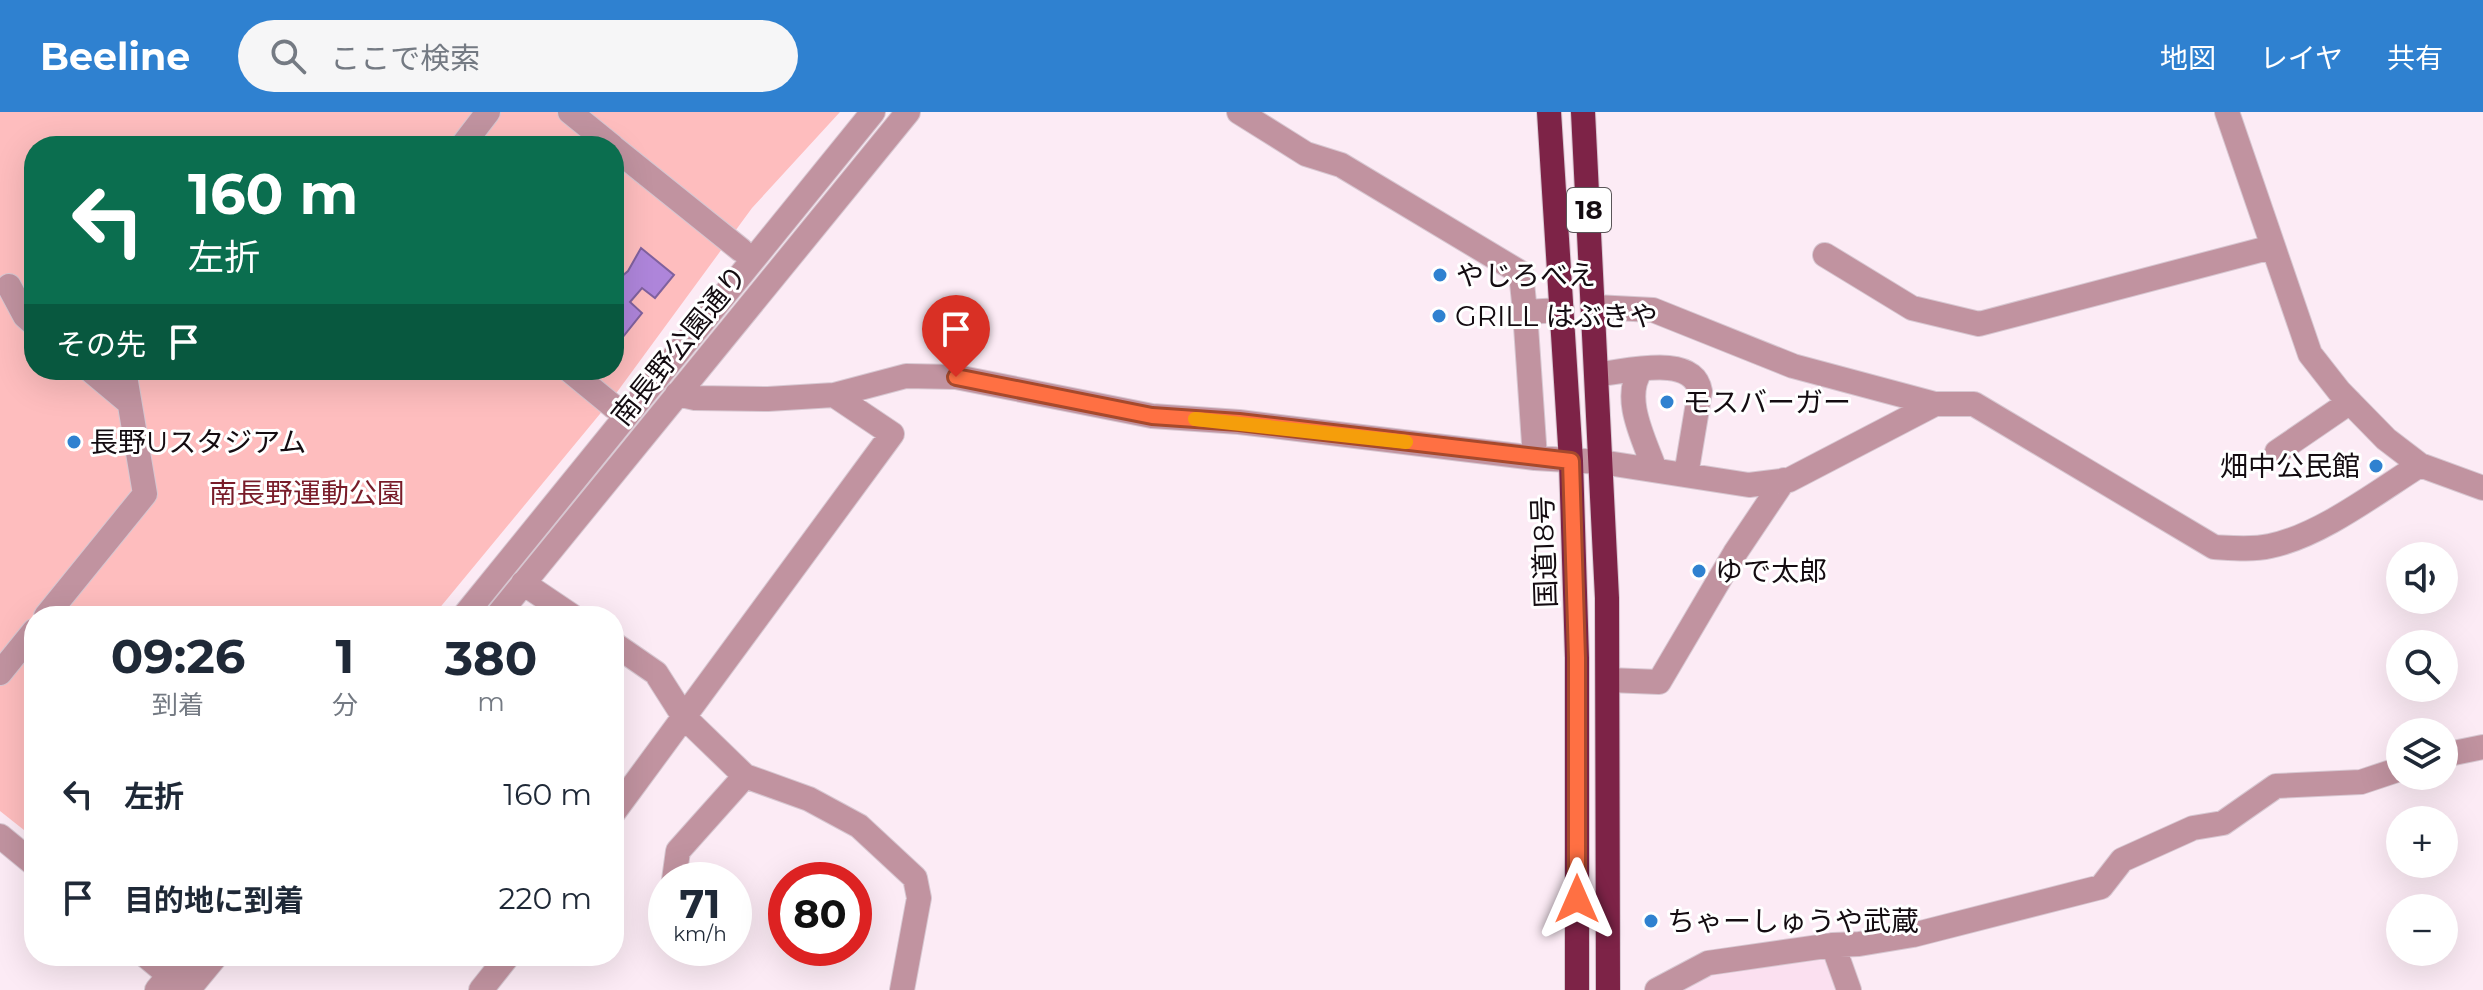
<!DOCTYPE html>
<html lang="ja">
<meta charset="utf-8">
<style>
:root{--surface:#fff;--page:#f6f6f7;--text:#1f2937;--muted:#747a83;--accent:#2f81d0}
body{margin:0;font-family:Montserrat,"Noto Sans JP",sans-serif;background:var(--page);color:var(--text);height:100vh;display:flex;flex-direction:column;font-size:30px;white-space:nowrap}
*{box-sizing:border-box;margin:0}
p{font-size:26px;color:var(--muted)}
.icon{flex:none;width:44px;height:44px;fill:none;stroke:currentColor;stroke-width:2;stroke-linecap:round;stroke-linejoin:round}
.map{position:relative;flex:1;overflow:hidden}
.side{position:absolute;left:24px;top:494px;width:600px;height:360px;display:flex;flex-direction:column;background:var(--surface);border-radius:32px;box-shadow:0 8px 32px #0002}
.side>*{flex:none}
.guide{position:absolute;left:24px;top:24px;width:600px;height:244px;border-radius:32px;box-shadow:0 8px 32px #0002;background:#0b6e4f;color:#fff;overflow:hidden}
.buttons{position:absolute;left:2386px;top:430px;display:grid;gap:16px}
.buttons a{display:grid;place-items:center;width:72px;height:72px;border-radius:50%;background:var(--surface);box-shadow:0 8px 32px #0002;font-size:40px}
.speed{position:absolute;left:648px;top:750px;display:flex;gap:16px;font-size:40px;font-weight:700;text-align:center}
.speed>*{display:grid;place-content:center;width:104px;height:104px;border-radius:50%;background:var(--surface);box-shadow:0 8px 32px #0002;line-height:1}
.speed small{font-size:20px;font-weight:400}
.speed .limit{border:12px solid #d22;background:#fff;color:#111}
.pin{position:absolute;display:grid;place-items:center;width:68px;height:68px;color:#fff;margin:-82px -34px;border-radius:50% 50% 50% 0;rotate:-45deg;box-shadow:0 0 8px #0007}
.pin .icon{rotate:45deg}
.me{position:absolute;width:88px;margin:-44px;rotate:0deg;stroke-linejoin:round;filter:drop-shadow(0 0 6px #0008)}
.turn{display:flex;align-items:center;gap:28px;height:168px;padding:0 32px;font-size:36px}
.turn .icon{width:104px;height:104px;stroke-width:2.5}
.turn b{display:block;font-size:56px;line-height:68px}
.then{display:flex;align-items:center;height:76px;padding:0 32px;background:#0003;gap:16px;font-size:30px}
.eta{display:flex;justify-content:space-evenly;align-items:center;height:136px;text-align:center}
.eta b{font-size:48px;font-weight:700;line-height:56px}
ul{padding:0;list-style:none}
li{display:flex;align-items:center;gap:24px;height:104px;padding:0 32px}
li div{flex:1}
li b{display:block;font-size:30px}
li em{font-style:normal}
header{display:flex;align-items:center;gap:48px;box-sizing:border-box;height:112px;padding:0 40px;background:var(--accent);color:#fff}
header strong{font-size:38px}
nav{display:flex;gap:44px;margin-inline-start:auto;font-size:28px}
.search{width:560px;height:72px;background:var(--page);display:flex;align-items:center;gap:20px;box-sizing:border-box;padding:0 28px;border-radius:44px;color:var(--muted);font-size:30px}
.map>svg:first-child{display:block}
.built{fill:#fbe0f0}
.green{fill:#febdbe;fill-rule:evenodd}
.water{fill:#ae85da;stroke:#80619e;stroke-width:2}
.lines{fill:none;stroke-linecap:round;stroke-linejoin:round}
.minor-casing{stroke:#d7c7d1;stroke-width:26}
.highway-casing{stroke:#d7c7d1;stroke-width:26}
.minor{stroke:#c193a0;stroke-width:24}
.highway{stroke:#7d2347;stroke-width:24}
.route-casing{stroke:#a6492c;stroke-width:20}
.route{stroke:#ff7043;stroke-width:14}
.slow{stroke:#f59e0b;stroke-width:14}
.poi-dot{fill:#2f81d0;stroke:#fff;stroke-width:3}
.labels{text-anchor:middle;stroke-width:6;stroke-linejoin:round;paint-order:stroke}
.shield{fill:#fff;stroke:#5a5558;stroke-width:2}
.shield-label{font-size:26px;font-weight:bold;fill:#140c11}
.poi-label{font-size:28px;fill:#140c11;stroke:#fff;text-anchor:start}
.street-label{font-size:28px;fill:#140c11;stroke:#fff}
.park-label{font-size:28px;fill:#791c29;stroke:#fff}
</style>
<header>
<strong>Beeline</strong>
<div class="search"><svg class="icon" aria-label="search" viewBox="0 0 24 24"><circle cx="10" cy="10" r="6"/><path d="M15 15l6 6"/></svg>ここで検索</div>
<nav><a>地図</a><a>レイヤ</a><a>共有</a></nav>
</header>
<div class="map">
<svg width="2483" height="878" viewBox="0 0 2483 878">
<rect width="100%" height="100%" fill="#fcebf5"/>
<!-- built -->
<path class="built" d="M1822 840 1843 878H1667L1716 856Z"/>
<!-- green -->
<path class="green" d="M0 0H840L752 96 609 291 433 504H34V726L0 699ZM34 34H614V258H34Z"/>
<!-- water -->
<path class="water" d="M641 136 674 163 655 186 642 176 630 190 642 201 622 226 614 219V171L628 159Z"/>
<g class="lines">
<defs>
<path id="minor" d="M570 0 612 34
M1239 0 1306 42 1341 53 1521 161 1525 200 1562 198
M2227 0 2310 242 2339 279 2386 327 2420 353 2483 376
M462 34 488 0
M614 36 741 138
M1825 143 1912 196 1979 212 2272 135
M9 174 25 204 34 212
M1595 195 1653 198 1793 254 1935 292
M1525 200 1535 346
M90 258 127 289
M569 258 614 295
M1641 258C1621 286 1645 329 1655 358
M1598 262C1626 260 1693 241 1700 279L1686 363
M677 282 695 286 768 287 834 283 906 264 956 265 1152 304 1239 310 1535 346 1601 350 1749 373 1789 368 1935 292H1974L2214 435C2232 436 2252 438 2270 434 2320 424 2377 380 2420 353
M2277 340 2350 290
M523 471 572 504
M46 504 145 382 124 258
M464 504 873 0
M497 504 908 0
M614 532 656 561 684 605 745 664 809 687 859 714 915 766 919 786 902 878
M0 561 34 519
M1609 568 1659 570 1735 441 1784 368
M2444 643 2483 635
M614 700 892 322 834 283
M0 724 34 752
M674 768 678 739 745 664
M1833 833 1859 832 1913 823 2101 775 2122 748 2193 716 2223 711 2276 674 2361 670 2400 657
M146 844 187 878
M157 878 185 844
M188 878 216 844
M481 878 508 844
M1657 878 1708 851 1833 833 1849 878"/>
<path id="highway" d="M1549 0 1571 349 1577 546V878
M1583 0 1607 486 1608 878"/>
</defs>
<!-- minor casing -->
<use href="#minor" class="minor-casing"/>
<!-- highway casing -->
<use href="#highway" class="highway-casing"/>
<!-- minor -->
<use href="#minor" class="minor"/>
<!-- highway -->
<use href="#highway" class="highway"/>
</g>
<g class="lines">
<defs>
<path id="route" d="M956 265 1152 304 1239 310 1571 349 1577 546V787"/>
</defs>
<!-- route casing -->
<use href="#route" class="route-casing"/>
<!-- route -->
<use href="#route" class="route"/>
<!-- slow -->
<path class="slow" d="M1195 307 1406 330"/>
</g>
<!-- markers -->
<g class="poi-dot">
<circle cx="1440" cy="163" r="8"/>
<circle cx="1439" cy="204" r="8"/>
<circle cx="1667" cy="290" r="8"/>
<circle cx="74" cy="330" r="8"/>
<circle cx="2376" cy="354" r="8"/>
<circle cx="1699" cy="459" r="8"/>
<circle cx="1651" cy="809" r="8"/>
</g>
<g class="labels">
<!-- shield labels -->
<rect class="shield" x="1567" y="76" width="44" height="44" rx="6"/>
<g class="shield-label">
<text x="1589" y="107">18</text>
</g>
<!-- poi labels -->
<g class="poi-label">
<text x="1456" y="173">やじろべえ</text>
<text x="1455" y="214">GRILL はぶきや</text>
<text x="1683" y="300">モスバーガー</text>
<text x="90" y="340">長野Uスタジアム</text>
<text x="2360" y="364" text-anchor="end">畑中公民館</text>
<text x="1715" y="469">ゆで太郎</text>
<text x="1667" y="819">ちゃーしゅうや武蔵</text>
</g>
<!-- street labels -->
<g class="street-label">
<text transform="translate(679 233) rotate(-51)" y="10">南長野公園通り</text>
<text transform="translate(1544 440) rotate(-92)" y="10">国道18号</text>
</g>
<!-- park labels -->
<g class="park-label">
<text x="307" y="391">南長野運動公園</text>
</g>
</g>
</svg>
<div class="buttons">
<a><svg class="icon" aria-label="sound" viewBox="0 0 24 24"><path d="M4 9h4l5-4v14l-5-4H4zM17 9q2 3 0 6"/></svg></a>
<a><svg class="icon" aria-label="search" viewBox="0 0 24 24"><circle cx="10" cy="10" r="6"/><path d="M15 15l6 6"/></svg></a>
<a><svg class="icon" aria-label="layers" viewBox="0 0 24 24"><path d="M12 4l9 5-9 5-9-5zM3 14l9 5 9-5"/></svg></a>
<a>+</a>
<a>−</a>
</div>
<div class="speed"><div>71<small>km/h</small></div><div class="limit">80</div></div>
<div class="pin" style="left:956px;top:265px;background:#d93025"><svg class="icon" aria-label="arrive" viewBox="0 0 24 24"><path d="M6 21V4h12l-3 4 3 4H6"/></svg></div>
<svg class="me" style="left:1577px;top:787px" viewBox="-20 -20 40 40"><path d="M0-17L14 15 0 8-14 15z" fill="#ff7043" stroke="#fff" stroke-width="4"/></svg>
<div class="guide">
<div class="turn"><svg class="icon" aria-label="left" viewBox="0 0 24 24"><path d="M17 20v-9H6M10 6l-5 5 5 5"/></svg><div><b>160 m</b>左折</div></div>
<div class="then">その先<svg class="icon" aria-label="arrive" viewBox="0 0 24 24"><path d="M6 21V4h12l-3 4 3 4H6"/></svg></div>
</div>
<section class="side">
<div class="eta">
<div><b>09:26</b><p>到着</p></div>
<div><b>1</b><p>分</p></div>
<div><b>380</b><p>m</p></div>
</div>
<ul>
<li><svg class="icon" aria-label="left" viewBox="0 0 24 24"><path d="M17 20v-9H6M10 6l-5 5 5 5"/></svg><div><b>左折</b></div><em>160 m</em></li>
<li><svg class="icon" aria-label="arrive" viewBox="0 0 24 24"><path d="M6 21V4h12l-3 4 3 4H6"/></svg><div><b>目的地に到着</b></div><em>220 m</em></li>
</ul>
</section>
</div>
